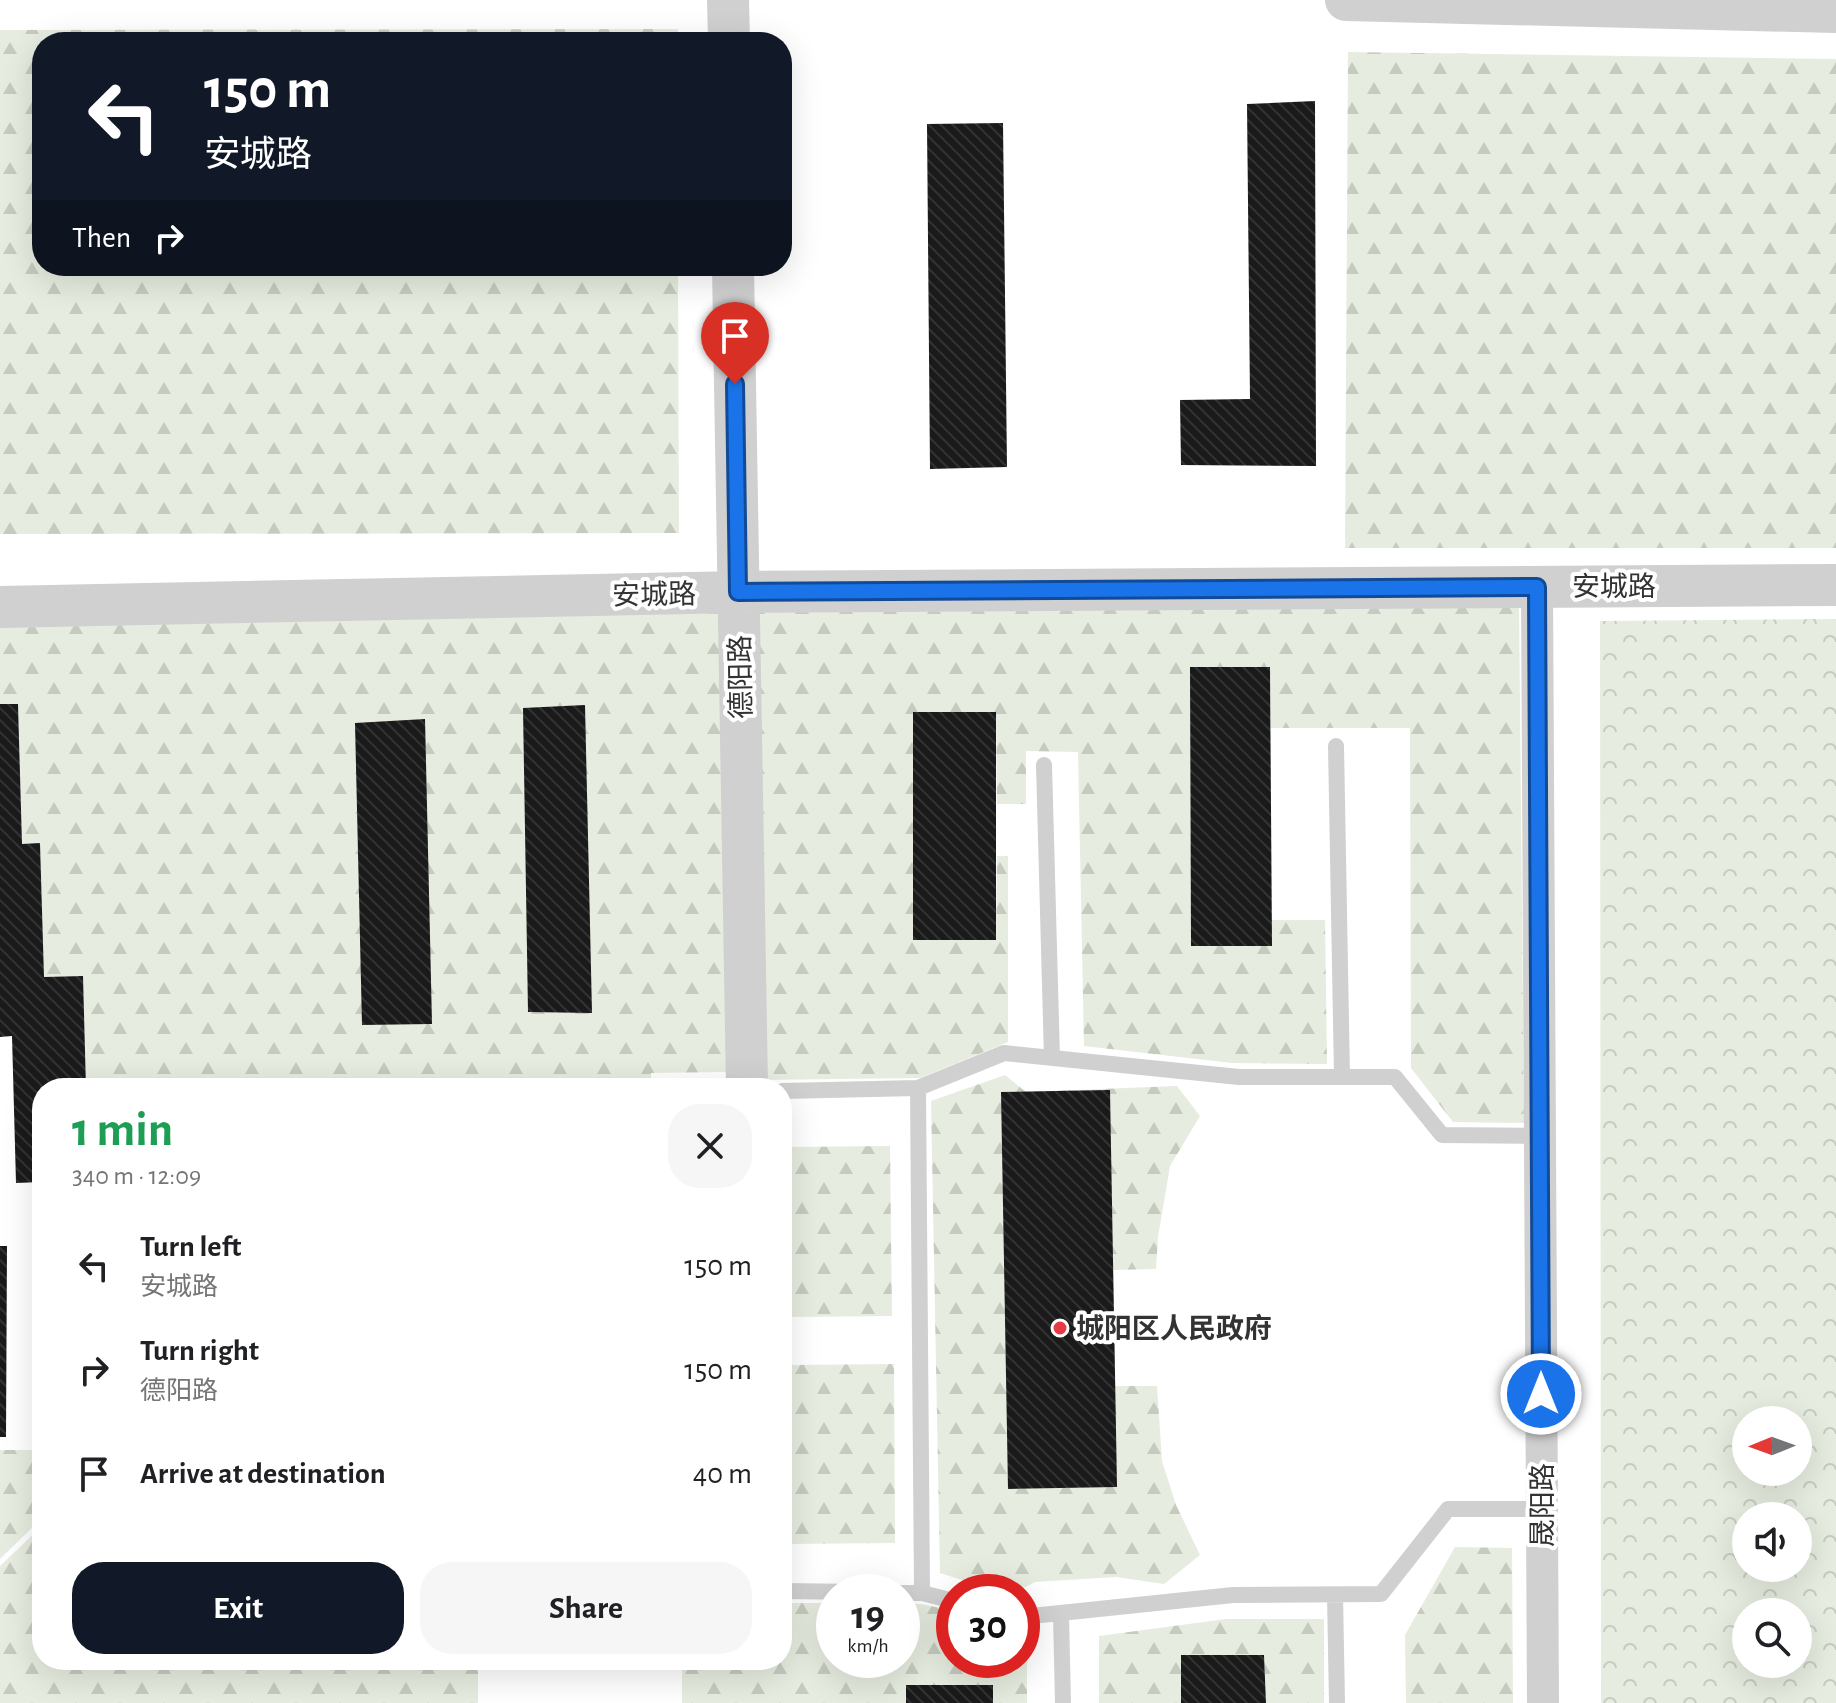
<!DOCTYPE html>
<meta charset="utf-8">
<style>
:root{--surface:#fff;--page:#f6f6f6;--text:#202124;--muted:#757577;--accent:#111827}
body{margin:0;font-family:"Alegreya Sans","Noto Sans SC",sans-serif;background:var(--page);color:var(--text);height:100vh;display:flex;flex-direction:column;font-size:30px;white-space:nowrap}
*{box-sizing:border-box;margin:0}
p{font-size:26px;color:var(--muted)}
.icon{flex:none;width:44px;height:44px;fill:none;stroke:currentColor;stroke-width:2;stroke-linecap:round;stroke-linejoin:round}
.map{position:relative;flex:1;overflow:hidden}
.panel{position:absolute;left:32px;top:1078px;width:760px;height:592px;display:flex;flex-direction:column;background:var(--surface);border-radius:32px;box-shadow:0 8px 32px #0002}
.panel>*{flex:none}
.guide{position:absolute;left:32px;top:32px;width:760px;height:244px;border-radius:32px;box-shadow:0 8px 32px #0002;background:#111827;color:#fff;overflow:hidden}
.needle{width:52px;rotate:269deg}
.controls{position:absolute;left:1732px;top:1406px;display:grid;gap:16px}
.controls a{display:grid;place-items:center;width:80px;height:80px;border-radius:50%;background:var(--surface);box-shadow:0 8px 32px #0002;font-size:40px}
.speed{position:absolute;left:816px;top:1574px;display:flex;gap:16px;font-size:40px;font-weight:700;text-align:center}
.speed>*{display:grid;place-content:center;width:104px;height:104px;border-radius:50%;background:var(--surface);box-shadow:0 8px 32px #0002;line-height:1}
.speed small{font-size:20px;font-weight:400}
.speed .limit{border:12px solid #d22;background:#fff;color:#111}
.pin{position:absolute;display:grid;place-items:center;width:68px;height:68px;color:#fff;margin:-82px -34px;border-radius:50% 50% 50% 0;rotate:-45deg;box-shadow:0 0 8px #0007}
.pin .icon{rotate:45deg}
.me{position:absolute;width:88px;margin:-44px;rotate:0deg;stroke-linejoin:round;filter:drop-shadow(0 0 6px #0008)}
.turn{display:flex;align-items:center;gap:28px;height:168px;padding:0 40px;font-size:36px}
.turn .icon{width:104px;height:104px;stroke-width:2.5}
.turn b{display:block;font-size:56px;line-height:68px}
.then{display:flex;align-items:center;height:76px;padding:0 40px;background:#0003;gap:16px;font-size:30px}
.round{display:grid;place-items:center;flex:none;width:84px;height:84px;border-radius:32px;background:var(--page)}
.summary{display:flex;align-items:center;justify-content:space-between;height:136px;padding:0 40px}
h1{font-size:48px;font-weight:600;line-height:60px;color:#1e9e55}
.cta{display:flex;gap:16px;margin-top:auto;padding:16px 40px}
.cta a{flex:1;height:92px;border-radius:32px;background:var(--accent);color:#fff;font-size:32px;font-weight:600;line-height:92px;text-align:center}
.cta a+a{background:var(--page);color:var(--text)}
ul{padding:0;list-style:none}
li{display:flex;align-items:center;gap:24px;height:104px;padding:0 40px}
li div{flex:1}
li b{display:block;font-size:30px}
li em{font-style:normal}
.map>svg:first-child{display:block}
.forest{fill:url(#forest-firs)}
.park{fill:url(#park-crowns);fill-rule:evenodd}
.building{fill:url(#building-back-hatch)}
.lines{fill:none;stroke-linecap:round;stroke-linejoin:round}
.service{stroke:#d0d0d0;stroke-width:16}
.minor{stroke:#d0d0d0;stroke-width:32}
.tertiary{stroke:#d0d0d0;stroke-width:42}
.route-casing{stroke:#114b97;stroke-width:20}
.route{stroke:#1a73e8;stroke-width:14}
.poi-dot{fill:#e63946;stroke:#fff;stroke-width:3}
.labels{text-anchor:middle;stroke-width:8;stroke-linejoin:round;paint-order:stroke}
.street-label{font-size:28px;fill:#333;stroke:#fff}
.poi-label{font-size:28px;font-weight:bold;fill:#333;stroke:#fff;text-anchor:start}
</style>
<div class="map">
<svg width="1836" height="1703" viewBox="0 0 1836 1703">
<defs>
<pattern id="forest-firs" width="22" height="20" patternUnits="userSpaceOnUse" patternTransform="scale(2)"><rect width="22" height="20" fill="#e6ecdf"/><path d="M5 1l3.5 6h-7zM16 11l3.5 6h-7z" fill="#c6cbc0"/></pattern>
<pattern id="park-crowns" width="20" height="18" patternUnits="userSpaceOnUse" patternTransform="scale(2)"><rect width="20" height="18" fill="#e6ecdf"/><path d="M2 6a3 3 0 1 1 6 0M12 15a3 3 0 1 1 6 0" fill="none" stroke="#c6cbc0"/></pattern>
<pattern id="building-back-hatch" width="6" height="6" patternUnits="userSpaceOnUse" patternTransform="scale(2)"><rect width="6" height="6" fill="#1a1a1a"/><path d="M-1 5l2 2M0 0l6 6M5-1l2 2" fill="none" stroke="#333"/></pattern>
</defs>
<rect width="100%" height="100%" fill="#fff"/>
<!-- forest -->
<path class="forest" d="M678 29V42H42V266H678L679 533 0 534V30Z
M1348 52 1836 59V548H1345Z
M752 605 1519 606 1524 1123 1453 1122 1411 1068 1410 728H1271L1270 667H1190L1191 946H1271V920H1325L1327 1064 1232 1063 1084 1046 1078 752 1026 751V804H997L996 712H914V940L996 939 997 856H1008V1042L920 1078 758 1080Z
M720 613 727 1072 651 1073V1088H86L83 976 44 977 40 844H22L18 704H0V626Z
M1005 1075 1026 1092 1177 1086 1200 1116 1170 1166 1158 1237 1156 1269 1113 1270 1115 1386H1157L1162 1461 1176 1505 1200 1555 1164 1584 1116 1577 1035 1582 1016 1592H1000L940 1573 931 1101Z
M890 1146 892 1316 789 1317 787 1147Z
M894 1364 895 1543 789 1544 788 1365Z
M0 1450H41V1519L0 1559Z
M42 1526V1660H478V1703H0V1566Z
M1455 1547 1512 1548 1513 1703H1406L1405 1635Z
M782 1603H834V1660H902V1604H921L954 1611V1660H1022V1627L1027 1628V1703H993V1685H906V1703H682V1660H782Z
M1226 1619H1324V1703H1266L1264 1655H1181V1703H1099V1636Z"/>
<!-- park -->
<path class="park" d="M1836 619V1703H1601L1600 621ZM1746 1420H1798V1472H1746ZM1746 1516H1798V1568H1746ZM1746 1612H1798V1664H1746Z"/>
<!-- building -->
<path class="building" d="M1315 101 1316 466 1181 465 1180 400 1250 399 1247 104Z
M1003 123 1007 467 930 469 927 124Z
M1190 667H1270L1272 946H1191Z
M0 704H18L22 844 40 843 44 977 83 976 86 1088H42V1182L16 1183 12 1036 0 1037Z
M585 705 592 1013 528 1012 523 708Z
M913 712H996V940H913Z
M425 719 432 1024 362 1025 355 723Z
M1110 1090 1117 1487 1008 1489 1001 1092Z
M0 1246H7L6 1437H0Z
M1181 1655H1264L1266 1703H1181Z
M906 1685H993V1703H906Z"/>
<g class="lines">
<!-- service -->
<path class="service" d="M1336 746 1342 1077
M1044 765 1052 1058
M918 1088 922 1593
M782 1091 918 1088 1004 1053 1239 1077H1395L1442 1135 1540 1136
M782 1591 859 1592
M902 1593H922L954 1601
M1335 1595 1337 1703
M1061 1614 1063 1703
M1022 1617 1233 1595 1381 1594 1448 1509H1542"/>
<!-- minor -->
<path class="minor" d="M1537 587 1543 1703"/>
<!-- tertiary -->
<path class="tertiary" d="M728 0 729 42
M1346 0 1836 12
M733 266 747 1088
M0 607 738 592 1836 585"/>
</g>
<g class="lines">
<defs>
<path id="route" d="M735 384 738 592 1537 587 1541 1394"/>
</defs>
<!-- route casing -->
<use href="#route" class="route-casing"/>
<!-- route -->
<use href="#route" class="route"/>
</g>
<!-- markers -->
<circle class="poi-dot" cx="1060" cy="1328" r="8"/>
<g class="labels">
<!-- street labels -->
<g class="street-label">
<text x="1614" y="596">安城路</text>
<text transform="translate(654 594) rotate(-1)" y="10">安城路</text>
<text transform="translate(740 677) rotate(-91)" y="10">德阳路</text>
<text transform="translate(1542 1505) rotate(-90)" y="10">晟阳路</text>
</g>
<!-- poi labels -->
<g class="poi-label">
<text x="1076" y="1338">城阳区人民政府</text>
</g>
</g>
</svg>
<div class="controls">
<a><svg class="needle" viewBox="-14 -14 28 28"><path d="M0-13l5 13h-10z" fill="#e53935"/><path d="M0 13l5-13h-10z" fill="#757577"/></svg></a>
<a><svg class="icon" aria-label="sound" viewBox="0 0 24 24"><path d="M4 9h4l5-4v14l-5-4H4zM17 9q2 3 0 6"/></svg></a>
<a><svg class="icon" aria-label="search" viewBox="0 0 24 24"><circle cx="10" cy="10" r="6"/><path d="M15 15l6 6"/></svg></a>
</div>
<div class="speed"><div>19<small>km/h</small></div><div class="limit">30</div></div>
<div class="pin" style="left:735px;top:384px;background:#d93025"><svg class="icon" aria-label="arrive" viewBox="0 0 24 24"><path d="M6 21V4h12l-3 4 3 4H6"/></svg></div>
<svg class="me" style="left:1541px;top:1394px" viewBox="-20 -20 40 40"><circle r="17" fill="#1a73e8" stroke="#fff" stroke-width="3"/><path d="M0-11L8 9 0 5-8 9z" fill="#fff"/></svg>
<div class="guide">
<div class="turn"><svg class="icon" aria-label="left" viewBox="0 0 24 24"><path d="M17 20v-9H6M10 6l-5 5 5 5"/></svg><div><b>150 m</b>安城路</div></div>
<div class="then">Then<svg class="icon" aria-label="right" viewBox="0 0 24 24"><path d="M7 20v-9h11M14 6l5 5-5 5"/></svg></div>
</div>
<section class="panel">
<div class="summary"><div><h1>1 min</h1><p>340 m · 12:09</p></div><a class="round"><svg class="icon" aria-label="close" viewBox="0 0 24 24"><path d="M6 6l12 12M18 6L6 18"/></svg></a></div>
<ul>
<li><svg class="icon" aria-label="left" viewBox="0 0 24 24"><path d="M17 20v-9H6M10 6l-5 5 5 5"/></svg><div><b>Turn left</b><p>安城路</p></div><em>150 m</em></li>
<li><svg class="icon" aria-label="right" viewBox="0 0 24 24"><path d="M7 20v-9h11M14 6l5 5-5 5"/></svg><div><b>Turn right</b><p>德阳路</p></div><em>150 m</em></li>
<li><svg class="icon" aria-label="arrive" viewBox="0 0 24 24"><path d="M6 21V4h12l-3 4 3 4H6"/></svg><div><b>Arrive at destination</b></div><em>40 m</em></li>
</ul>
<div class="cta"><a>Exit</a><a>Share</a></div>
</section>
</div>
